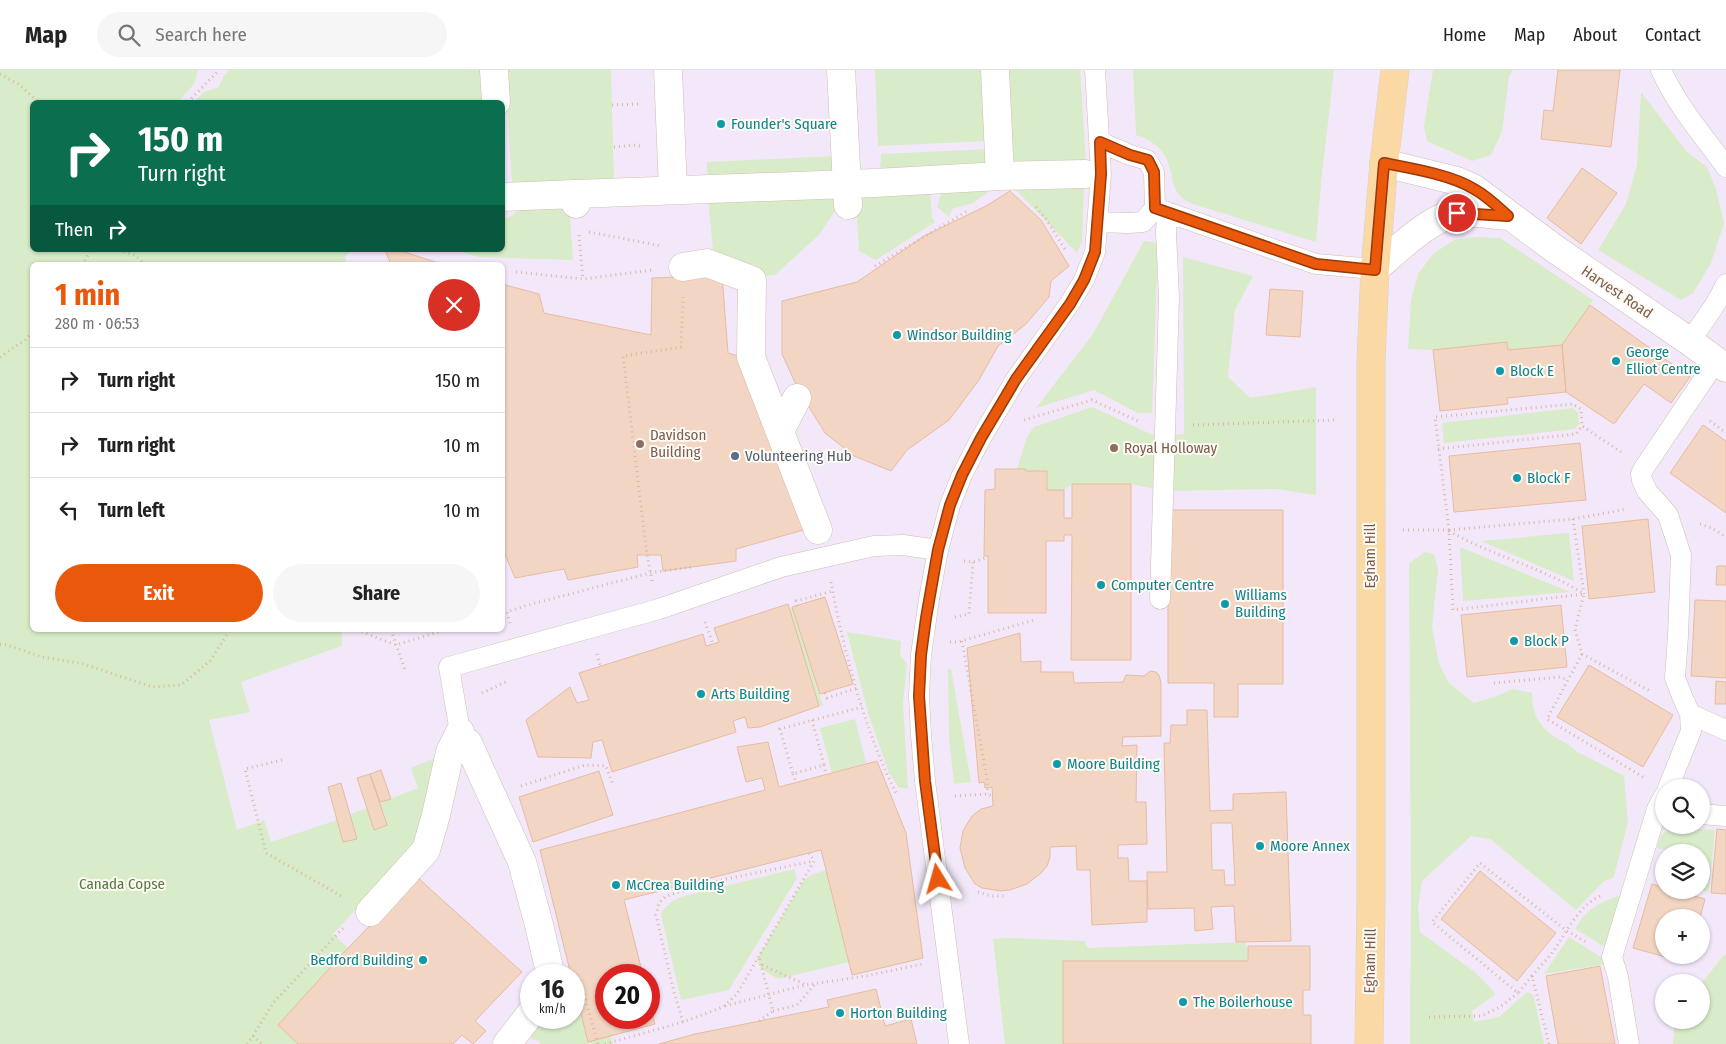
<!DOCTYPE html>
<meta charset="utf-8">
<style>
:root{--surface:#fff;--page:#f6f6f6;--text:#222;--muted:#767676;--line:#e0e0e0;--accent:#ea580c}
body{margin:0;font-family:"Fira Sans Condensed",sans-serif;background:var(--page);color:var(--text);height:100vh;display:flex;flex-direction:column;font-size:19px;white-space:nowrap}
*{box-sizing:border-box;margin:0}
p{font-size:16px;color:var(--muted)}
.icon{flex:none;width:28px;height:28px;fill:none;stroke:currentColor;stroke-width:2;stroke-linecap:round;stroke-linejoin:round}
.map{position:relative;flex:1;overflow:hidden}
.panel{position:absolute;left:30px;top:192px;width:475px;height:370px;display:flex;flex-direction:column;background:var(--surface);border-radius:8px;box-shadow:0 1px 4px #0004}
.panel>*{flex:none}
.guide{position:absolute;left:30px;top:30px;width:475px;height:152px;border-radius:8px;box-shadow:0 1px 4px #0004;background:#0b6e4f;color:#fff;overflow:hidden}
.tools{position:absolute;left:1655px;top:709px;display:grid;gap:10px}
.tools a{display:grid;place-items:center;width:55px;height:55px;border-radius:50%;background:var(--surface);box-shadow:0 1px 4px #0004;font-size:25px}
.speed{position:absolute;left:520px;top:894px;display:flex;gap:10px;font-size:25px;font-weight:700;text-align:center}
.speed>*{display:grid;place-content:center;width:65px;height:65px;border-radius:50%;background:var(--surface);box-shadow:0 1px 4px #0004;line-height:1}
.speed small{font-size:12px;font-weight:400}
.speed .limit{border:8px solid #d22;background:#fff;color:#111}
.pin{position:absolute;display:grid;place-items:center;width:42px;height:42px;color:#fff;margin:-21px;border:2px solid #fff;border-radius:50%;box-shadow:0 1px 5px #0007}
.me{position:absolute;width:55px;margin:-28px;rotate:352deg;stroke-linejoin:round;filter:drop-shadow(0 0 4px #0008)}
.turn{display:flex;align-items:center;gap:18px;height:105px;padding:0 25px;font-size:22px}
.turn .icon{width:65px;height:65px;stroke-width:2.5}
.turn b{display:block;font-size:35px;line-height:42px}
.then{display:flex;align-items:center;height:48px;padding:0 25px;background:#0003;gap:10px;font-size:19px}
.round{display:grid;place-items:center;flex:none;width:52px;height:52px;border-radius:26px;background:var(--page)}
.head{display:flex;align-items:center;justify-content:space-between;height:85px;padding:0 25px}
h1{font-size:30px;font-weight:700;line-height:38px;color:var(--accent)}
.button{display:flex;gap:10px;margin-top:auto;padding:10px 25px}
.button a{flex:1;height:58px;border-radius:30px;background:var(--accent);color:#fff;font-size:20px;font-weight:700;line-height:58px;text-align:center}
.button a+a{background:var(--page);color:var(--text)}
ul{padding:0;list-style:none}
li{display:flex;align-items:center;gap:15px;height:65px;padding:0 25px;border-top:1px solid var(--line)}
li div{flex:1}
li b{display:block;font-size:19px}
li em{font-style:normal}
header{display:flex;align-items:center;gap:30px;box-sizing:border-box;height:70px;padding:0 25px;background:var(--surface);border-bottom:1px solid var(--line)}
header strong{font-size:24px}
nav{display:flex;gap:28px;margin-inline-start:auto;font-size:18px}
.search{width:350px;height:45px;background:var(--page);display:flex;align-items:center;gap:12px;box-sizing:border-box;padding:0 18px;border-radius:28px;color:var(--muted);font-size:19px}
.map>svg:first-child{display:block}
.education{fill:#f3e8fa;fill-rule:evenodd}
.green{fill:#d8ecc9}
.building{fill:#f3d5c3;stroke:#e6bba3;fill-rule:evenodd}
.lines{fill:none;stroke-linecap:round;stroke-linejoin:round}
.service-casing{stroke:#d1beb0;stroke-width:21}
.pedestrian-casing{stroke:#d1beb0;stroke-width:29}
.tertiary-casing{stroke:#d1beb0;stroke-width:29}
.primary-casing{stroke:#dad1cd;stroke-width:29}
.path{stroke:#d9b8a5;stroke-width:3;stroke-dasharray:1 4;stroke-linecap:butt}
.service{stroke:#fff;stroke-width:20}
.pedestrian{stroke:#fff;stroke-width:28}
.tertiary{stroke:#fff;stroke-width:28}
.primary{stroke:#fbd9a5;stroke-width:28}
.route-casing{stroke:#983908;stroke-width:12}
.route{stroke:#ea580c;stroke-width:9}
.culture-dot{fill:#0f9aa8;stroke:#fffaf3;stroke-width:2}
.education-dot{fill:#8d6e63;stroke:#fffaf3;stroke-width:2}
.service-dot{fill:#5c6f8a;stroke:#fffaf3;stroke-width:2}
.labels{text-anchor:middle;stroke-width:4;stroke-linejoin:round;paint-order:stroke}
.culture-label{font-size:15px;fill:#0d838f;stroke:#fffaf3;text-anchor:start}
.street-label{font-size:15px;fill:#7a5c4d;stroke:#fffaf3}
.education-label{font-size:15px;fill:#785e54;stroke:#fffaf3;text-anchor:start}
.service-label{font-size:15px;fill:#4e5e75;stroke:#fffaf3;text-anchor:start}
.park-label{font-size:15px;fill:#537a41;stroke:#fffaf3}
</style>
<header>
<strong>Map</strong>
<div class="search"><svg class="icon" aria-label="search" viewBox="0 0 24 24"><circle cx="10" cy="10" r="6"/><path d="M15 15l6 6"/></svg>Search here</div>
<nav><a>Home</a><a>Map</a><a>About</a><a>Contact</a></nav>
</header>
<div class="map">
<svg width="1726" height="974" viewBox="0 0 1726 974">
<rect width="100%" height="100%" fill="#fdf6ec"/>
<!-- education -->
<path class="education" d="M0 0H1726V915L1701 974H0ZM32 32H502V180H32ZM32 195H502V560H32ZM1664 718H1701V755H1664ZM1664 782H1701V820H1664ZM1664 848H1701V885H1664ZM531 905H574V948H531ZM606 905H649V948H606ZM1664 912H1701V950H1664Z"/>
<!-- green -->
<path class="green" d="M0 0H198L194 14 178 32H32V180H351L345 187 347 195H32V560H342V576L241 612 250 642 209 650 237 760 264 750 271 772 331 752 418 718 411 698 442 685 417 781 374 820 333 864 348 878 278 955 298 974H0Z
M229 0H485L487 32H194L204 22 219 17 223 7Z
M505 0H611L614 110 512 114Z
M875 0H987L990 71 878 76Z
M1003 0H1080L1086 93 1011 94Z
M1133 0H1334L1321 113 1316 172 1193 134C1187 131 1181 128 1177 122 1172 114 1172 104 1169 96 1165 80 1152 70 1136 65Z
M1433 0H1513L1509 7 1502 62 1491 85 1472 91 1427 71 1424 56Z
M1641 22 1686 81 1707 97 1716 119 1724 153 1711 193 1693 223 1681 230 1598 180 1626 134 1637 95Z
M990 79 986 96 880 103 881 84Z
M836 86 833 102 711 107 707 102V92Z
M1084 114 1082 171 1077 183 1013 117Z
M992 119 973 133 952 139 949 147 937 137 942 120Z
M930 120 932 147 935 152 876 190 859 181 856 136 860 125Z
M831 123 839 134 820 164 775 205 763 206 714 190 708 128Z
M569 134 573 190 478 187 456 180H502L503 149C512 147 517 143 522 135Z
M1475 167 1500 168 1593 230 1562 275 1508 280 1507 272 1433 280 1408 279 1411 230 1418 204 1433 184 1454 170Z
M1144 171 1158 173 1152 343H1138L1094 320 1036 338 1093 264Z
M1183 187 1253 206 1235 240 1228 307 1250 328 1316 317V425L1276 419 1164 421 1131 414H1072L1064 420H1047V401H1026V399H1017L1027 367 1034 357 1092 337 1155 366 1184 364Z
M1573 338 1578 343 1579 354 1575 359 1444 373 1442 353Z
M1569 463 1574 511 1481 471Z
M1460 477 1570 522 1463 531Z
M1425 482 1434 484 1438 499 1432 557 1439 594 1449 613 1474 633 1497 626 1513 619 1532 623C1532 641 1537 654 1552 665 1560 671 1569 673 1576 681L1624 706 1628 752 1614 806 1611 809 1604 811 1576 840 1490 769 1471 766 1422 811 1418 838 1420 862 1476 903 1496 924 1472 941 1474 952 1499 947 1527 922 1532 924 1534 928 1544 974H1410L1411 821 1409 493Z
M792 537 823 635 819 636 789 539Z
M847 562 901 571 900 585 907 594 903 632 908 719 898 717 889 703 868 643Z
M948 599H951L971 712 954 714 949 668Z
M855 649 866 693 832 703 820 658Z
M1672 758 1715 760 1709 822 1700 820H1701L1705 793 1701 792V782H1672L1657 778 1661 765Z
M794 799 797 808 729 920 681 930 661 844C666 835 672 831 681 827Z
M826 800 849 892 778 909 761 899 757 889 803 811 811 805Z
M1621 825 1605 877 1575 859C1589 837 1597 834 1621 825Z
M1569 867 1606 890V894L1544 904Z
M1009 868 1084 871 1088 878 1246 872 1248 891 1063 974H1005L993 869Z
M1726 884V974H1673L1675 950H1701V914L1723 886Z
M574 915 588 971 611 966 613 974H540L539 971 532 969 528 962 537 948H574Z"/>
<!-- building -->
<path class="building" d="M1558 0H1620L1611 77 1541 69 1544 40 1553 41Z
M1582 98 1617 123 1581 174 1547 148Z
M1010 121 1041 150 1069 196 1051 211 1049 227 1026 254 998 276 979 310 949 350 907 380 891 401 854 386 825 363 798 319 782 284V231L857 212 924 166 986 136Z
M385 180H398L445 195H391Z
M722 205 728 283 749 289 807 459 736 479V491L663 501 661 485H637L638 497 568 510 564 499 515 508 502 477V214L539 224 544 243 651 265 652 208Z
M1270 219 1303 221 1300 267 1266 265Z
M1590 235 1690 307 1671 333 1644 314 1614 354 1566 322 1562 275Z
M1507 272 1508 280 1562 275 1566 322 1507 328 1508 334 1440 341 1433 280Z
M1703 355 1726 371V443L1670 403Z
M1580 373 1586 430 1454 442 1449 386Z
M995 399H1026V401H1047V420H1064V448H1072V414H1131V590H1071L1072 465H1064V471H1046V543H988V486H984L985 420 995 419Z
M1168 440H1283V614H1238V647H1214V613H1168Z
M1648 449 1655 522 1589 529 1582 456Z
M1717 496H1726V515H1716Z
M825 527 853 614 820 624 792 537Z
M1695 530 1726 531V608L1691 606Z
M788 534 819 636 760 657 748 658 745 647 733 651 736 662 612 702 602 670 593 672 591 688 538 687 526 650 570 617 577 633 589 630 579 603 703 564 706 576 719 572 714 558Z
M1561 535 1567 597 1467 607 1461 545Z
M1020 563 1021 592 1041 591V602H1073L1074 613 1123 612 1126 605 1144 606 1150 601 1156 602 1159 605 1161 613V666L1123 667 1122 676 1137 675 1136 732H1146L1147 774 1118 775V788H1128L1129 811H1147V852L1092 855 1090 800H1077L1076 776 1050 777V787L1047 796 1041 803 1027 814 1010 820 1001 821 982 818 975 814 965 798 960 778 963 761 972 746 981 739 993 736 992 717 985 718 984 712 979 713 967 578Z
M1589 595 1673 645 1643 697 1557 647Z
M1716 611 1726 612V634H1715Z
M1187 640H1207L1210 741 1233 740V724L1286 722 1291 871 1236 872 1234 836 1211 837 1213 859 1195 861 1194 838 1148 839 1147 802H1167L1164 673H1170L1171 655H1187ZM1211 753H1232L1235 815H1225L1224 800H1212Z
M768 672 779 717 877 691 906 763 923 888 852 905 821 780 624 830 643 905H606V948H649V929L655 954 588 972 574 915V905H571L540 780 765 720 762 708 746 712 737 677Z
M381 700 391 729 380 732 370 704Z
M599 701 613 745 533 772 519 727Z
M370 704 387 755 374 760 357 708Z
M341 713 357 769 343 772 328 717Z
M1717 759 1726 760V824L1711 823Z
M1480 801 1556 863 1517 911 1441 849Z
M417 807 522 902 475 951 486 961 473 974 462 965 453 974H298L278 955 348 878Z
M1652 814 1664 818V820H1672L1705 829 1700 848H1664V885H1689L1687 893 1633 878Z
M1248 876H1310V920H1303V945H1311V974H1063V891H1248Z
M1600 896 1615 974H1558L1546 906Z
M876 919 885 956 911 949 917 974H659L695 964 829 937 827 930Z"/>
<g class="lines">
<defs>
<path id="service" d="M1661 0C1678 37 1702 64 1726 97
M1155 138 1316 194 1375 199
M1098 152 1128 153 1143 152 1155 138 1154 102 1147 90 1130 85 1100 72
M1689 271C1703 253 1717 234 1726 214
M1160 529 1169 228 1166 163 1167 142
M1690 644 1726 660
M468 673 460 662 449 597 659 539 781 497 874 476 903 475 938 480
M1668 718 1691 661 1690 644 1682 626 1675 608 1678 566 1681 485 1668 445 1647 421 1642 410 1641 404 1644 398 1716 291
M1701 744 1726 746
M959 974 925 711 921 665 919 626 921 585 929 529 938 480 950 435 962 405 981 368 1016 309 1070 233 1084 210 1095 182 1101 104 1095 0
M1629 974 1618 907 1612 887 1657 739 1664 726"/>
<path id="pedestrian" d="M494 0 496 32
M668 0 673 120
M841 0 848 135
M995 0 1000 106
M575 124 875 113 1000 106 1085 104
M502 127 575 124 576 134
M683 197 707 193 752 210 751 287 818 460
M780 361 797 328
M468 673 522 792 539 855 549 898 548 905
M370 842 426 780 436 745 450 682 460 662
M507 974 531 943"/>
<path id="tertiary" d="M1384 93 1457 111 1473 118 1555 179 1689 271 1726 298
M1375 199C1395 182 1431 146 1458 143 1473 141 1493 145 1508 146"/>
<path id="primary" d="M1369 974 1371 830V290L1375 199 1384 93 1395 0"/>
</defs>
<!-- service casing -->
<use href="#service" class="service-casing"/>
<!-- pedestrian casing -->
<use href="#pedestrian" class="pedestrian-casing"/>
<!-- tertiary casing -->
<use href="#tertiary" class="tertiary-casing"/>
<!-- primary casing -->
<use href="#primary" class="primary-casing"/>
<!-- path -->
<path class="path" d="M0 4 18 14 39 32
M188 32 219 0
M612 35 639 34
M614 77 636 75 640 76
M1036 137 1046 149 1065 179
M589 162 662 176
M579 165 583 209
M119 180 136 186 146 195
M82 195 91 180
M875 196 969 140
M516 202 583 209 653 200
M0 287 25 270 32 262
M1024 350 1092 330 1138 351
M1710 351 1726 363
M1193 355 1336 350
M1438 379 1576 364 1582 356
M1573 449 1584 524
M1700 454 1712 458 1726 467
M1403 460H1449L1453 540 1584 524 1575 559 1582 584 1650 621
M1449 460 1435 347 1573 334 1581 339 1582 356 1621 382
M1449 460 1573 449 1627 439
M1449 461C1492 486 1542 497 1584 524
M964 491 973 492 988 487
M652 511 647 485 623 286 681 277 683 227
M831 512C844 583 865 662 897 725
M797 536 796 531 833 521
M955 547 969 544 973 492
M705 552 713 574
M510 553 507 542 524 536 650 503 691 497
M357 560 396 575 445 560
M391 560 405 600
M962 571 987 709 988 724
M950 572H958L1034 550
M0 574 7 575 42 587 84 594 152 617 181 615 210 591 230 560
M597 584 600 595
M1582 584 1547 649 1643 707
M1494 613 1560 607 1568 610
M482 623 508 611
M825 623 827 628 857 618
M812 650 824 695 793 704 780 659 862 637
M282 690 245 699 266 783 343 827
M824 695 826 704
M793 704 796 712
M521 716 585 695 606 696 613 715
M955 726 988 724 993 728
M978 822 991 826H1004
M762 895 804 914
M1532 906 1518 923 1432 852 1480 793 1567 861 1588 873
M580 910 598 974
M725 936 805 915 866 906 922 894
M773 941 797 935 815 914
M1429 947 1481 946 1500 937 1518 923
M759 951 773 941 759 887
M683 952 674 922 656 845 659 833 666 826 726 809 814 791
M253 966 262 974
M247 974 253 966 273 933 344 857
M605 974 683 952 723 937 737 924 814 791 809 783
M1549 974 1532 906C1538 898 1546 891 1552 883 1566 864 1579 833 1603 825"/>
<!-- service -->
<use href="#service" class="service"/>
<!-- pedestrian -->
<use href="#pedestrian" class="pedestrian"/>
<!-- tertiary -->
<use href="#tertiary" class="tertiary"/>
<!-- primary -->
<use href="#primary" class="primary"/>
</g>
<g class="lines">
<defs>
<path id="route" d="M938 809 925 711 919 626 921 585 926 548 938 480 950 435 962 405 981 368 1016 309 1070 234 1084 210 1095 182 1101 104 1100 72 1130 85 1148 90 1154 102 1155 138 1316 194 1375 200 1384 93C1410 98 1452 105 1474 119 1487 126 1497 136 1508 146L1457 143"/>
</defs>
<!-- route casing -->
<use href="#route" class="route-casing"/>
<!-- route -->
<use href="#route" class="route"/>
</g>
<!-- markers -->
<g class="culture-dot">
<circle cx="721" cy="54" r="5"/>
<circle cx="897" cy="265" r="5"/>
<circle cx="1616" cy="291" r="5"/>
<circle cx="1500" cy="301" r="5"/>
<circle cx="1517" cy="408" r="5"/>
<circle cx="1101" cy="515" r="5"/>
<circle cx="1225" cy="534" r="5"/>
<circle cx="1514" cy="571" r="5"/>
<circle cx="701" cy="624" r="5"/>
<circle cx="1057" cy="694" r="5"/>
<circle cx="1260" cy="776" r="5"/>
<circle cx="616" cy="815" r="5"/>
<circle cx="423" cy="890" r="5"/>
<circle cx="1183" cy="932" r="5"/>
<circle cx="840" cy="943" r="5"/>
</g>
<g class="education-dot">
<circle cx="640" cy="374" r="5"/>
<circle cx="1114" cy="378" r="5"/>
</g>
<circle class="service-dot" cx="735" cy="386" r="5"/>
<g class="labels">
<!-- culture labels -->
<g class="culture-label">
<text x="731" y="59">Founder's Square</text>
<text x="907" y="270">Windsor Building</text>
<text x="1626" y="287">George<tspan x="1626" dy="17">Elliot Centre</tspan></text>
<text x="1510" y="306">Block E</text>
<text x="1527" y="413">Block F</text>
<text x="1111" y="520">Computer Centre</text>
<text x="1235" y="530">Williams<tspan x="1235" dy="17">Building</tspan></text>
<text x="1524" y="576">Block P</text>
<text x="711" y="629">Arts Building</text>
<text x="1067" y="699">Moore Building</text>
<text x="1270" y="781">Moore Annex</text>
<text x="626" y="820">McCrea Building</text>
<text x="413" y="895" text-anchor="end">Bedford Building</text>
<text x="1193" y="937">The Boilerhouse</text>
<text x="850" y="948">Horton Building</text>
</g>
<!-- street labels -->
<g class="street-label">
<text transform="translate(1617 222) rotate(34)" y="5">Harvest Road</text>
<text transform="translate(1370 486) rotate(-90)" y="5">Egham Hill</text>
<text transform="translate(1370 891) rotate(-89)" y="5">Egham Hill</text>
</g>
<!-- education labels -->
<g class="education-label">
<text x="650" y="370">Davidson<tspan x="650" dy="17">Building</tspan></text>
<text x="1124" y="383">Royal Holloway</text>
</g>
<!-- service labels -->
<g class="service-label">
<text x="745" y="391">Volunteering Hub</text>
</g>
<!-- park labels -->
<g class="park-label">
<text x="122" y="819">Canada Copse</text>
</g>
</g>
</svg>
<div class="tools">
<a><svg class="icon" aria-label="search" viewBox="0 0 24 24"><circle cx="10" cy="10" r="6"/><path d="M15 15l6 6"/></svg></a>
<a><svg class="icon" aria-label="layers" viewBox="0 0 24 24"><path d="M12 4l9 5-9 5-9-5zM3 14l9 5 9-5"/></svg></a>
<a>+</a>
<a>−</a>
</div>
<div class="speed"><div>16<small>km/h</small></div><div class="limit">20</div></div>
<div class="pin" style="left:1457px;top:143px;background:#d93025"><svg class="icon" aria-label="arrive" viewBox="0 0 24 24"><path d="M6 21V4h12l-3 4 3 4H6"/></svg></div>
<svg class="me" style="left:938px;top:809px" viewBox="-20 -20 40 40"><path d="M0-17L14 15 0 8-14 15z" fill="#ea580c" stroke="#fff" stroke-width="4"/></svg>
<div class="guide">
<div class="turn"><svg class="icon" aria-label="right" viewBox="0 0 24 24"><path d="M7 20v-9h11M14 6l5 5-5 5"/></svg><div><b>150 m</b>Turn right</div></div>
<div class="then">Then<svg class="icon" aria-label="right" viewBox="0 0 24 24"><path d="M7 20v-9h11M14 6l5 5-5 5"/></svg></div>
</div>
<section class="panel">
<div class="head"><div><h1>1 min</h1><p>280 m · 06:53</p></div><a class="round" style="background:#d93025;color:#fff"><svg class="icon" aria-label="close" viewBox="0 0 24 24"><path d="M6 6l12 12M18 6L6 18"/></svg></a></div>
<ul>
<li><svg class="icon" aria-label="right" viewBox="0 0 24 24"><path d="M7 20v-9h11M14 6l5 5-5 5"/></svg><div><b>Turn right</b></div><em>150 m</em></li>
<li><svg class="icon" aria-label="right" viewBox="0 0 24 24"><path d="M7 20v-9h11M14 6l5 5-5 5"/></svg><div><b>Turn right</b></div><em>10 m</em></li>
<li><svg class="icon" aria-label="left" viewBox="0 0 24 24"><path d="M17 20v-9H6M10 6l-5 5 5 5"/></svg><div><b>Turn left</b></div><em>10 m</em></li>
</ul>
<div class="button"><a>Exit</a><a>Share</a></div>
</section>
</div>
